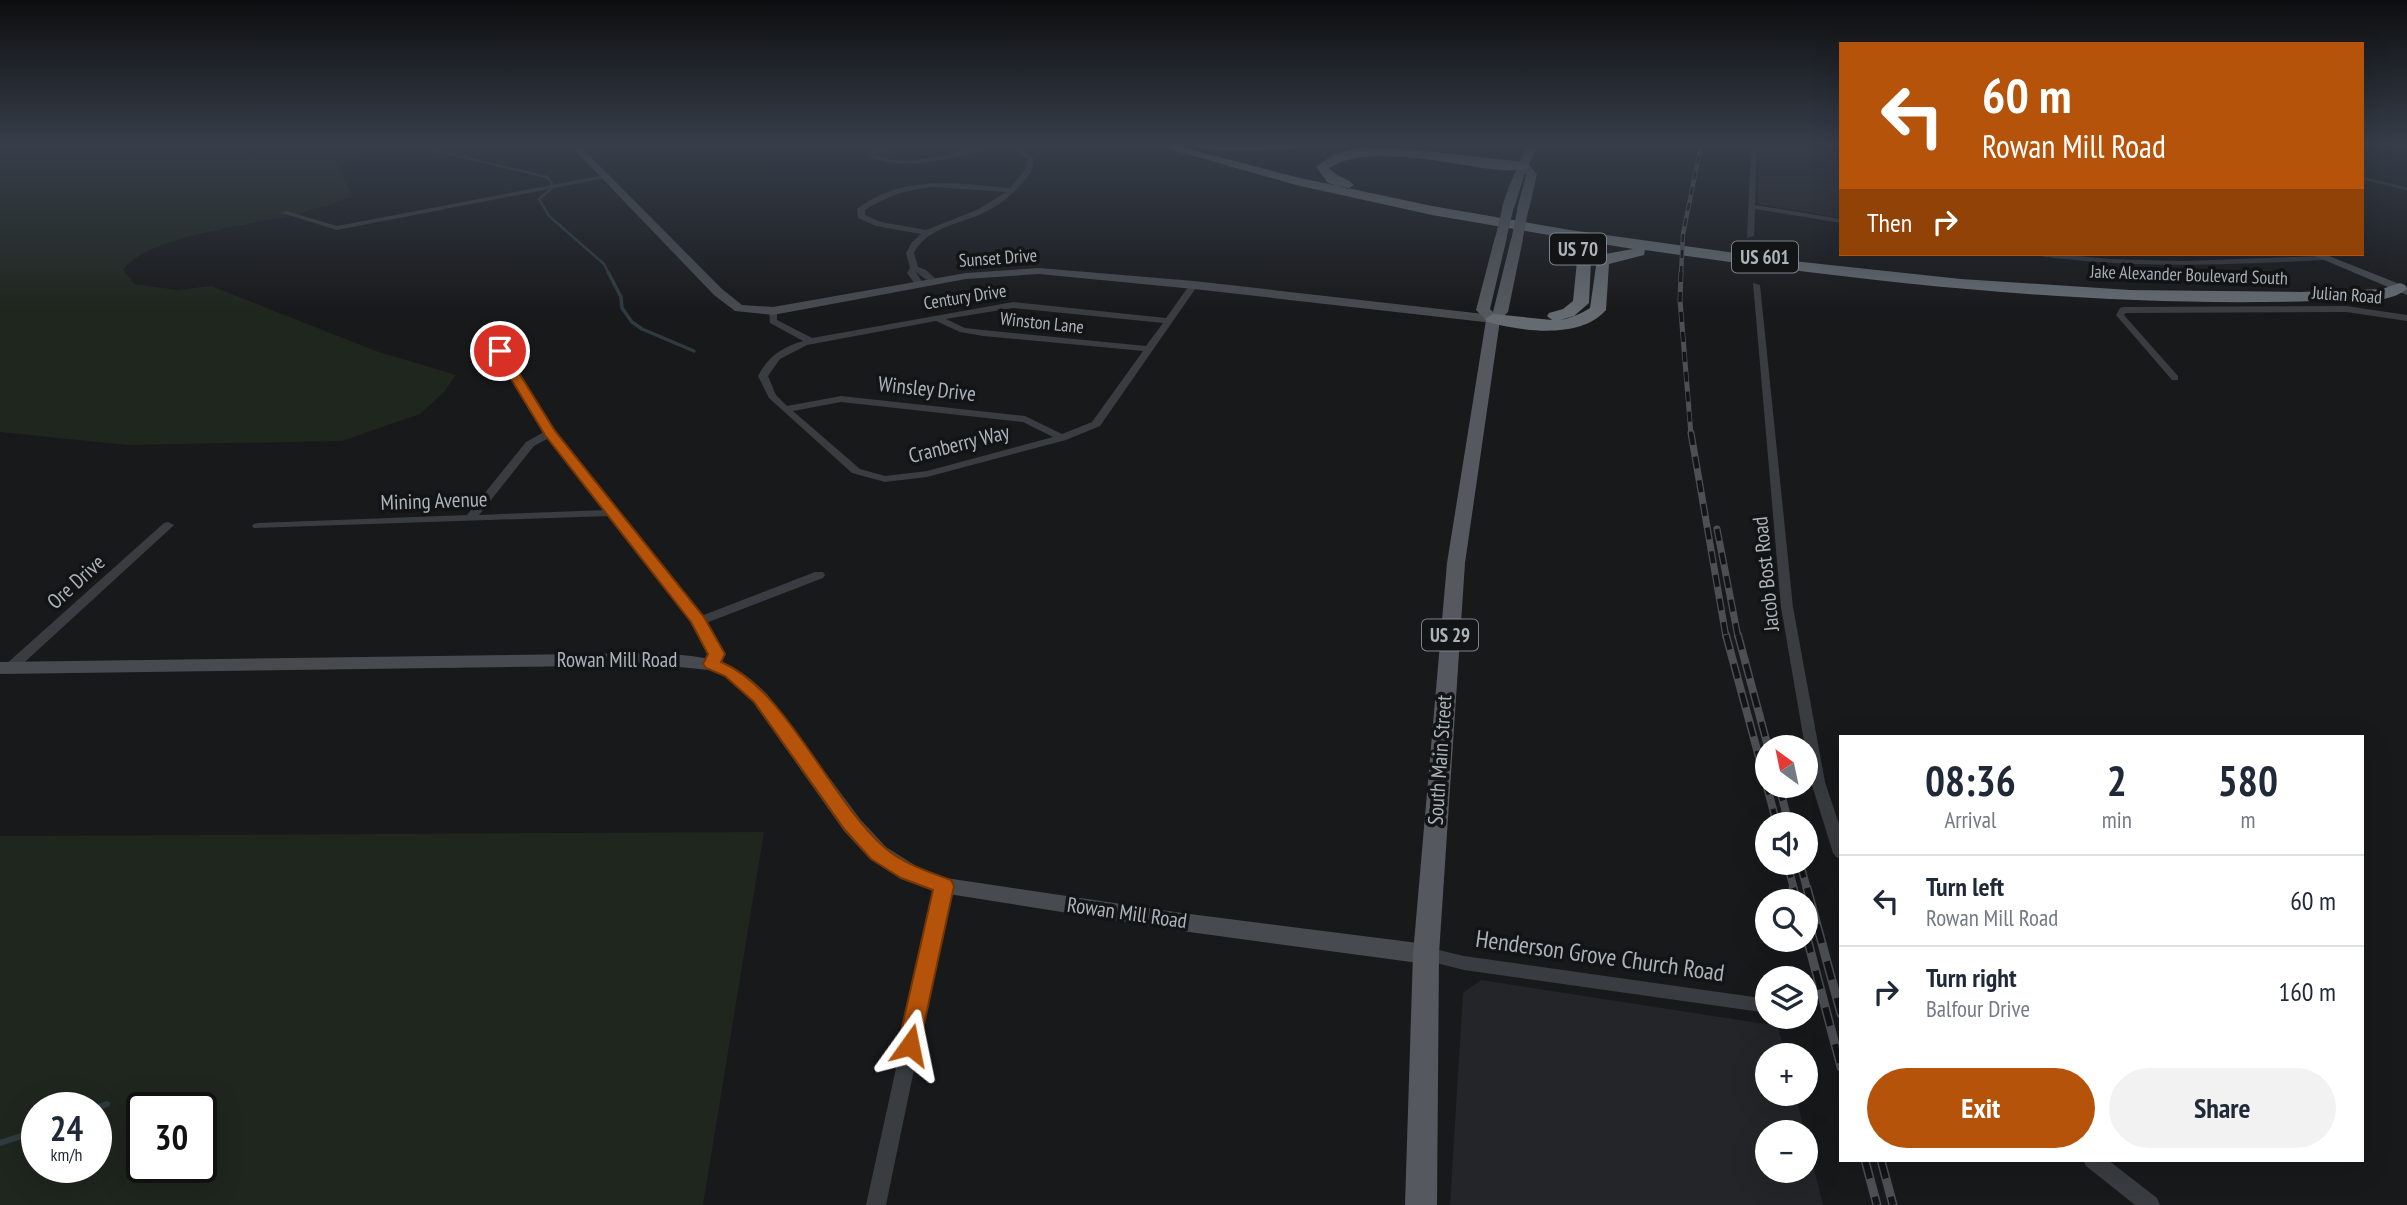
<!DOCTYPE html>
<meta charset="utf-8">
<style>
:root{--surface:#fff;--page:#f2f2f3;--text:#1f2937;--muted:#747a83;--line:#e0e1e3;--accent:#b45309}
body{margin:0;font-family:"PT Sans Narrow",sans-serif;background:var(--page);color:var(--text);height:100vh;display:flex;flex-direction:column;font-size:26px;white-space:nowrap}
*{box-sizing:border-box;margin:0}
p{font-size:23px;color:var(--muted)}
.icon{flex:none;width:38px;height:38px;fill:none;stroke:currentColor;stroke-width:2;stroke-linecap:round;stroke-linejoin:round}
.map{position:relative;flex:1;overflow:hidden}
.sheet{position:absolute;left:1839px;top:735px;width:525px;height:427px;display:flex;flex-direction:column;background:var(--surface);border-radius:0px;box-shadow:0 7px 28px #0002}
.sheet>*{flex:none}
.guide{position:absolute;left:1839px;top:42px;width:525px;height:214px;border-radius:0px;box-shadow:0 7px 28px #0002;background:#b45309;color:#fff;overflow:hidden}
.needle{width:46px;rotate:327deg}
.tools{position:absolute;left:1755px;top:735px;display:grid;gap:14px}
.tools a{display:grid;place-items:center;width:63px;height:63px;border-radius:50%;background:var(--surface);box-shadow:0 7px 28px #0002;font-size:35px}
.speed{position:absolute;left:21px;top:1092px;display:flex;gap:14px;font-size:35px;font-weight:700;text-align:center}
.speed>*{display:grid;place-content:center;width:91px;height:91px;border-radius:50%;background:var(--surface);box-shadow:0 7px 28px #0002;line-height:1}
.speed small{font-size:18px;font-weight:400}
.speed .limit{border:4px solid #111;border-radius:10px;background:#fff;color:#111}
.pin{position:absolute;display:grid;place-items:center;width:60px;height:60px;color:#fff;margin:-30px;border:4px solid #fff;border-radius:50%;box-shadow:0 2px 7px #0007}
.me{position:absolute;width:77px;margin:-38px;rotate:12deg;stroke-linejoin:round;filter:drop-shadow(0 0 5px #0008)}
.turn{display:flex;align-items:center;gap:24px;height:147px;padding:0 28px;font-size:32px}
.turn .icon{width:91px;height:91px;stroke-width:2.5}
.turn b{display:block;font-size:49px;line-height:60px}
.then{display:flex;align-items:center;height:66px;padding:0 28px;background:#0003;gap:14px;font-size:26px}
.eta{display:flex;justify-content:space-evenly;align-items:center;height:119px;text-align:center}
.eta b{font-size:42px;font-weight:600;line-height:49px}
.primary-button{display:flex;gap:14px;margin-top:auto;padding:14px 28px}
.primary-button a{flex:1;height:80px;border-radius:42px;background:var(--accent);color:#fff;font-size:28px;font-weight:600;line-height:80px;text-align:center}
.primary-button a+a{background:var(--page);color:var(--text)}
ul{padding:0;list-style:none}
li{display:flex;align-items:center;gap:21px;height:91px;padding:0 28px;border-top:2px solid var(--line)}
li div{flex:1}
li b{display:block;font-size:26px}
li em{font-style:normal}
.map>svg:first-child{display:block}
.built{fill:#242528}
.green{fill:#1f261e;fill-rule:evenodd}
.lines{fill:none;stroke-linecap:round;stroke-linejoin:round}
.stream-far2{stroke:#2e3b3f;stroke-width:2.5}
.stream-far1{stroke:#2e3b3f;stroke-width:3.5}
.stream{stroke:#2e3b3f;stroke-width:6}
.street{fill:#393c40;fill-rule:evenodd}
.secondary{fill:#474b50;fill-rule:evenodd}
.primary{fill:#55595f;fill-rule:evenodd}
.highway{fill:#656b71;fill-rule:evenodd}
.rail-far4-casing{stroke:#4c5055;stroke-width:4.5}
.rail-far3-casing{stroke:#4c5055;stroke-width:5}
.rail-far2-casing{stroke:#4c5055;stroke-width:7}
.rail-far1-casing{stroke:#4c5055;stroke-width:8}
.rail-casing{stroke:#4c5055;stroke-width:9}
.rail-far4{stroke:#131416;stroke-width:2.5;stroke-dasharray:8;stroke-linecap:butt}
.rail-far3{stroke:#131416;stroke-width:3.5;stroke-dasharray:10;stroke-linecap:butt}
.rail-far2{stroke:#131416;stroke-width:4.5;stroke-dasharray:12;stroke-linecap:butt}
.rail-far1{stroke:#131416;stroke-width:5;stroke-dasharray:15;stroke-linecap:butt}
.rail{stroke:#131416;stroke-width:6;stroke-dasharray:19;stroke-linecap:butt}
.primary-bridge{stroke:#55595f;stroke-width:11}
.route{fill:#b45309;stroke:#753606;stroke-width:2}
.labels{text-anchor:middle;stroke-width:7;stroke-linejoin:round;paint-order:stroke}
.far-street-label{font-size:18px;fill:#abb3bb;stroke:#131416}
.shield{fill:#131416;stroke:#7d838a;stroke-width:2}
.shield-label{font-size:19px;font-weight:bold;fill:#abb3bb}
.street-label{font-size:21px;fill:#abb3bb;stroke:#131416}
.near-street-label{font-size:24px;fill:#abb3bb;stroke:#131416}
</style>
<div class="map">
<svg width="2407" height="1205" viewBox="0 0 2407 1205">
<rect width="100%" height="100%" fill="#18191b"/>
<!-- built -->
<path class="built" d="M1758 145H1841V218L1758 204Z
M1481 980 1778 1026 1785 1055H1768V1094H1795L1805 1132H1768V1171H1806V1137L1823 1205H1450L1463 993Z"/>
<!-- green -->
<path class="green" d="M0 145H405L334 159 353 197C335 202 318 208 301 213 255 225 153 234 123 269L134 284 177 290 211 286 376 351 456 375 444 392 420 414 342 441 128 445 0 432Z
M764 832 703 1205H0V836ZM37 1108H96V1167H37ZM142 1108H201V1167H142Z"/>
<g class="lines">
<!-- stream-far2 -->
<path class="stream-far2" d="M411 145 547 177 552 184
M2362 178 2407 189
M552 188 539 199 549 216 604 264 609 274"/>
<!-- stream-far1 -->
<path class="stream-far1" d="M608 272 621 297 622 308 632 322 642 329 694 351"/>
<!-- stream -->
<path class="stream" d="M96 1108 107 1104
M0 1143 37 1131"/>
<!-- street -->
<path class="street" d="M894 145H903L878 152 876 155C903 167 936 157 963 151 974 148 984 144 995 145 968 158 895 173 869 156L874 150Z
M1005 145H1012L1033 157C1035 167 1030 174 1024 181 1013 194 1000 205 985 212 960 225 928 226 914 253L918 267 926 270 939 282 932 284 916 272 924 285 917 287 907 273 910 268 906 253 912 242 921 234 876 226 858 218 857 209C901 174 959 183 1010 188L1025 170 1028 159ZM934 187 1006 192 979 209 926 230 881 222 865 215V210C887 196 908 189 934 187Z
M1751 145H1757L1755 205 1841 219V223L1755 209 1754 236 1747 238Z
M604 175 607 177 606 178 337 230 282 213 286 211 337 226Z
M2035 254H2055L2110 259 2182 261 2324 256 2328 258 2324 260C2228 265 2134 269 2039 256Z
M1191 283 1198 285 1100 426 1066 440 927 477 885 482 852 473 769 398 758 376C768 356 783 347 803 341L770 323 769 311 773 308 777 311V320L812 338 1013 302 1166 318ZM1013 308 1163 323 1146 346 983 330 965 328 946 319ZM936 321 960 332 983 336 1143 351 1092 422 1062 434 1025 416 841 396 787 406 776 395 768 376 780 359 807 345ZM841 402 1023 422 1053 437 927 471 885 476 860 469 793 411Z
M1753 283 1760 285 1793 607 1825 782 1841 830V859L1836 857 1833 853 1811 782 1781 607Z
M2346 306 2407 315V321L2346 312 2126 313 2124 315 2178 376V380H2172L2116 315 2120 308 2123 307Z
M500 348 505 351 554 432 701 616 815 572H823L825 575 823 578 706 623 723 654 717 667 712 668 705 664 711 654 693 622 610 516 254 528 252 526 254 524 258 523 467 515 526 442 544 432 495 351ZM549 438 605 510 479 515 534 446Z
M168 522 174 525 172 527 15 671H5L3 668 5 665 164 523Z
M944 880 950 882 952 886 886 1205H866L936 886 938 882Z
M1426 947 1464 956 1768 999V1013L1464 970 1420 959 1418 954 1420 949Z
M2083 1160H2108L2157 1198 2160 1205H2135L2086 1166Z"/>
<!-- secondary -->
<path class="secondary" d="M570 145H579L722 289 742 305 773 307 966 273 1039 268 1194 281 1493 315 1499 319 1493 323 1194 289 1039 274 966 279 773 315 735 311 714 295Z
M2310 254H2324L2407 287V295Z
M659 653C710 658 729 656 767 694L860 819 886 847 916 866 946 878 1182 913 1426 944 1434 947 1438 954 1434 961 1426 964 1182 931 936 892 900 878 870 859 844 831 753 702 737 686 724 676 709 670 659 665 0 674V662Z"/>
<!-- primary -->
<path class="primary" d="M1527 145H1537L1529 165 1537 174 1529 209 1523 212 1517 209 1526 175 1525 173 1514 208 1504 210 1502 208C1508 185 1518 167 1527 145Z
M1501 233 1507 237 1490 309 1493 312 1511 239 1517 235 1523 239 1508 312 1500 320 1465 563 1439 954 1437 1205H1405L1413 954 1447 563 1486 320 1476 310 1495 237Z"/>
<!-- highway -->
<path class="highway" d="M1155 145H1173L1296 177 1432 206 1570 230 1793 261 1961 279 2130 290 2300 292 2382 289 2400 283 2405 285 2407 289C2385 307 2341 300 2314 301 2091 308 1866 282 1645 250L1644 255 1609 264 1606 310C1580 340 1522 331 1487 322L1485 319 1493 314 1552 320 1547 316 1549 313 1563 309 1573 301 1577 261 1574 253 1549 241V235L1432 215 1296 185ZM1566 238 1633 249 1605 254 1597 259 1590 308C1580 314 1571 318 1560 320L1574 316 1589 303 1591 261 1588 251Z
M1195 145H1301L1295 149C1275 149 1209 155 1195 145Z
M1360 148 1417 150 1524 162 1530 166C1507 185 1382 134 1329 168 1339 179 1347 177 1354 185L1348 189 1328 183 1316 167 1334 154Z"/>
<defs>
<path id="rail-far4" d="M1681 274 1683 234 1701 145"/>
<path id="rail-far3" d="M1681 272 1680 300 1691 435"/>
<path id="rail-far2" d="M1691 433 1726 637
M1717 529 1738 637"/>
<path id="rail-far1" d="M1726 635 1777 824
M1738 635 1768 747
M1779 786 1789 824
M1787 863 1794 889
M1800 863 1807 889"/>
<path id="rail" d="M1793 888 1797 901
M1807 888 1841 1014
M1806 934 1841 1067
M1865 1160 1877 1205
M1881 1160 1893 1205"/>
</defs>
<!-- rail-far4 casing -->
<use href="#rail-far4" class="rail-far4-casing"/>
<!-- rail-far3 casing -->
<use href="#rail-far3" class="rail-far3-casing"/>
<!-- rail-far2 casing -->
<use href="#rail-far2" class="rail-far2-casing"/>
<!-- rail-far1 casing -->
<use href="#rail-far1" class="rail-far1-casing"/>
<!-- rail casing -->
<use href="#rail" class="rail-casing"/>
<!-- rail-far4 -->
<use href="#rail-far4" class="rail-far4"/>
<!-- rail-far3 -->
<use href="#rail-far3" class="rail-far3"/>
<!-- rail-far2 -->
<use href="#rail-far2" class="rail-far2"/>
<!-- rail-far1 -->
<use href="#rail-far1" class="rail-far1"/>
<!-- rail -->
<use href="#rail" class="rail"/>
<!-- primary-bridge -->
<path class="primary-bridge" d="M1501 237 1508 208
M1517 239 1523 209"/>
</g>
<!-- sky -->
<linearGradient id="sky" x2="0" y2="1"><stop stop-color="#0d0e0f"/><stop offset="0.46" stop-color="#373e4a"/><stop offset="1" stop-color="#373e4a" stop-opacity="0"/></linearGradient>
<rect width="2407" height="313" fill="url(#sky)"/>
<!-- route -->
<path class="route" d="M496 349H504L555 431 704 617 725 654 721 662C786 689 829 798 884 847 902 863 928 872 951 880L954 886 918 1052 910 1055 902 1052 898 1045 933 890 901 878 871 859 845 830 754 702 725 676 706 668 703 664 708 654 691 622 545 435 494 351Z"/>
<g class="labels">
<!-- far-street labels -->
<g class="far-street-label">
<text transform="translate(998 258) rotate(-4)" y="6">Sunset Drive</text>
<text transform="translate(2189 275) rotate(2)" y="6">Jake Alexander Boulevard South</text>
<text transform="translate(2347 295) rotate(4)" y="6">Julian Road</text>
<text transform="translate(965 297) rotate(-9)" y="6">Century Drive</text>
<text transform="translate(1042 323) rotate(6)" y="6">Winston Lane</text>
</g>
<!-- shield labels -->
<g class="shield">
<rect x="1550" y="233.5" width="56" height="31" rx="5"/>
<rect x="1732" y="241.5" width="66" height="31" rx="5"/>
<rect x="1422" y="619.5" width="56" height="31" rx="5"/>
</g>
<g class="shield-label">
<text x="1578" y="256">US 70</text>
<text x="1765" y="264">US 601</text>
<text x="1450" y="642">US 29</text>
</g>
<!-- street labels -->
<g class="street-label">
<text transform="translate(927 389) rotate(6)" y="7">Winsley Drive</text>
<text transform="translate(959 444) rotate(-14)" y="7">Cranberry Way</text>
<text transform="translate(434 501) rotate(-2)" y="7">Mining Avenue</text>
<text transform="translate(1766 574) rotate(-96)" y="7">Jacob Bost Road</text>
<text transform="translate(76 582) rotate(-42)" y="7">Ore Drive</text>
<text x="617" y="667">Rowan Mill Road</text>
<text transform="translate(1440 760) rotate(-86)" y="7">South Main Street</text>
<text transform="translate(1127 913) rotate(8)" y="7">Rowan Mill Road</text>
</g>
<!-- near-street labels -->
<g class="near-street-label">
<text transform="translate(1600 956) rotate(8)" y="8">Henderson Grove Church Road</text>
</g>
</g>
</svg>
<div class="tools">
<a><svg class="needle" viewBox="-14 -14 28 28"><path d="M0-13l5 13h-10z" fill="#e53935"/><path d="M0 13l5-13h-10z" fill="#747a83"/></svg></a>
<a><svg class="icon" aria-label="sound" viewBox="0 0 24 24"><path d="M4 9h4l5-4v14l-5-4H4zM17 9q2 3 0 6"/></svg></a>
<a><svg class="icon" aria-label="search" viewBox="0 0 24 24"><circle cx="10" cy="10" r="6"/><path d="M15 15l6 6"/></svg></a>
<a><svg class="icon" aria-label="layers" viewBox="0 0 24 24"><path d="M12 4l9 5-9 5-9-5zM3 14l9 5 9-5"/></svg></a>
<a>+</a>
<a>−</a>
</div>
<div class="speed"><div>24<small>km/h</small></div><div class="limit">30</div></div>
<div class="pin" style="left:500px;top:351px;background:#d93025"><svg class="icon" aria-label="arrive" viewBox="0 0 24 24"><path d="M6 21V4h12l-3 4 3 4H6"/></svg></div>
<svg class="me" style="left:910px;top:1045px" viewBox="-20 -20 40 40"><path d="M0-17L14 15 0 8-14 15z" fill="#b45309" stroke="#fff" stroke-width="4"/></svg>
<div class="guide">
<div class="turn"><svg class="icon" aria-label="left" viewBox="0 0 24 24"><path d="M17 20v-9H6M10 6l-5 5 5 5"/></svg><div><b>60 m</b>Rowan Mill Road</div></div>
<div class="then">Then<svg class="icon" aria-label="right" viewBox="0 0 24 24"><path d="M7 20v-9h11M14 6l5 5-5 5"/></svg></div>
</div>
<section class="sheet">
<div class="eta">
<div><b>08:36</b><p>Arrival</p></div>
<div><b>2</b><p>min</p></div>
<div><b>580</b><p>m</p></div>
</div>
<ul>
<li><svg class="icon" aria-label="left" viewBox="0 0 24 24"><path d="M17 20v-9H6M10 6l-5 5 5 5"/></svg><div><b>Turn left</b><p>Rowan Mill Road</p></div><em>60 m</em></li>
<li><svg class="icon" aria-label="right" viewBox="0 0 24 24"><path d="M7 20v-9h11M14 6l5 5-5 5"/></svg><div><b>Turn right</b><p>Balfour Drive</p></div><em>160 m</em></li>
</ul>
<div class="primary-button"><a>Exit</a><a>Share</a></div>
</section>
</div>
